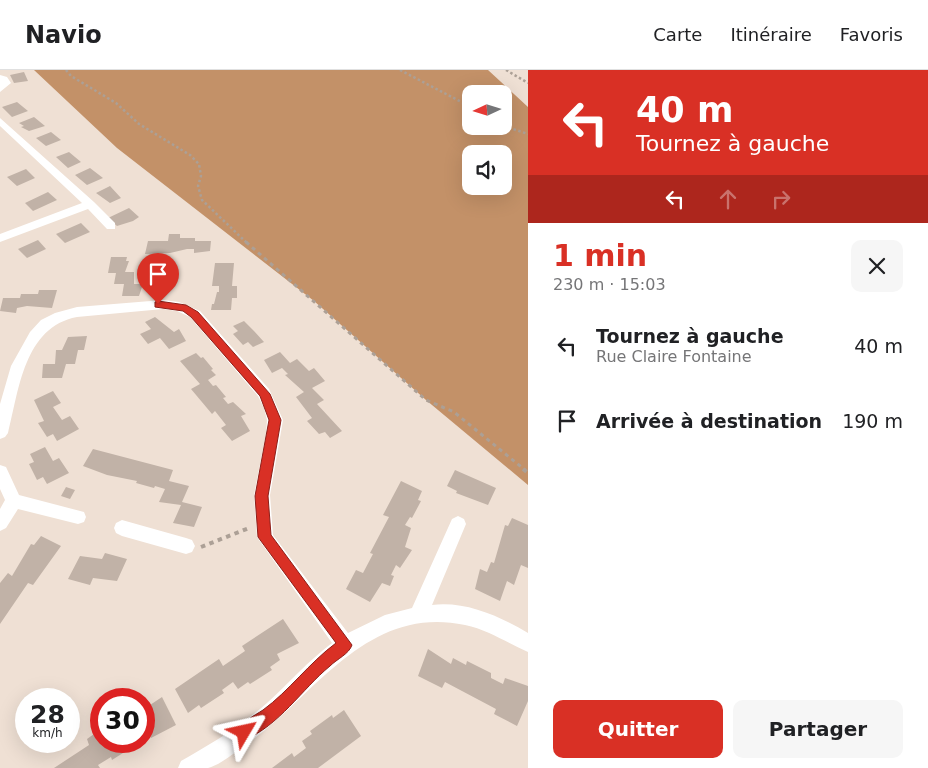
<!DOCTYPE html>
<html lang="fr">
<meta charset="utf-8">
<style>
:root{--surface:#fff;--page:#f6f6f6;--text:#202124;--muted:#757577;--line:#e0e0e0;--accent:#d93025}
body{margin:0;font-family:"DejaVu Sans",sans-serif;background:var(--page);color:var(--text);height:100vh;display:flex;flex-direction:column;font-size:19px;white-space:nowrap}
*{box-sizing:border-box;margin:0}
p{font-size:16px;color:var(--muted)}
.icon{flex:none;width:28px;height:28px;fill:none;stroke:currentColor;stroke-width:2;stroke-linecap:round;stroke-linejoin:round}
.map{position:relative;flex:1;overflow:hidden}
.side{display:flex;flex-direction:column;background:var(--surface);width:400px}
.side>*{flex:none}
.banner{background:#d93025;color:#fff;overflow:hidden}
.needle{width:32px;rotate:266deg}
.fabs{position:absolute;left:462px;top:15px;display:grid;gap:10px}
.fabs a{display:grid;place-items:center;width:50px;height:50px;border-radius:10px;background:var(--surface);box-shadow:0 5px 20px #0002;font-size:25px}
.speed{position:absolute;left:15px;top:618px;display:flex;gap:10px;font-size:25px;font-weight:700;text-align:center}
.speed>*{display:grid;place-content:center;width:65px;height:65px;border-radius:50%;background:var(--surface);box-shadow:0 5px 20px #0002;line-height:1}
.speed small{font-size:12px;font-weight:400}
.speed .limit{border:8px solid #d22;background:#fff;color:#111}
.pin{position:absolute;display:grid;place-items:center;width:42px;height:42px;color:#fff;margin:-51px -21px;border-radius:50% 50% 50% 0;rotate:-45deg;box-shadow:0 0 5px #0007}
.pin .icon{rotate:45deg}
.me{position:absolute;width:55px;margin:-28px;rotate:54deg;stroke-linejoin:round;filter:drop-shadow(0 0 4px #0008)}
.turn{display:flex;align-items:center;gap:18px;height:105px;padding:0 25px;font-size:22px}
.turn .icon{width:65px;height:65px;stroke-width:2.5}
.turn b{display:block;font-size:35px;line-height:42px}
.lanes{display:flex;align-items:center;height:48px;padding:0 25px;background:#0003;justify-content:center;gap:25px;direction:ltr}
.lanes .off{opacity:.35}
.round{display:grid;place-items:center;flex:none;width:52px;height:52px;border-radius:10px;background:var(--page)}
.headline{display:flex;align-items:center;justify-content:space-between;height:85px;padding:0 25px}
h1{font-size:30px;font-weight:700;line-height:38px;color:var(--accent)}
.button{display:flex;gap:10px;margin-top:auto;padding:10px 25px}
.button a{flex:1;height:58px;border-radius:10px;background:var(--accent);color:#fff;font-size:20px;font-weight:700;line-height:58px;text-align:center}
.button a+a{background:var(--page);color:var(--text)}
ul{padding:0;list-style:none}
li{display:flex;align-items:center;gap:15px;height:75px;padding:0 25px}
li div{flex:1}
li b{display:block;font-size:19px}
li em{font-style:normal}
header{display:flex;align-items:center;gap:30px;box-sizing:border-box;height:70px;padding:0 25px;background:var(--surface);border-bottom:1px solid var(--line)}
header strong{font-size:24px}
nav{display:flex;gap:28px;margin-inline-start:auto;font-size:18px}
main{display:flex;flex:1;min-height:0}
.map>svg:first-child{display:block}
.forest{fill:#c39168;fill-rule:evenodd}
.building{fill:#c1b2a7}
.lines{fill:none;stroke-linecap:round;stroke-linejoin:round}
.path-far2{stroke:#aca096;stroke-width:2.5;stroke-dasharray:2.5 2.5;stroke-linecap:butt}
.path-far1{stroke:#aca096;stroke-width:3;stroke-dasharray:4 4;stroke-linecap:butt}
.path{stroke:#aca096;stroke-width:4;stroke-dasharray:4.5 4.5;stroke-linecap:butt}
.minor{fill:#fff;fill-rule:evenodd}
.route{fill:#d93025;stroke:#8d1f18}
</style>
<header>
<strong>Navio</strong>
<nav><a>Carte</a><a>Itinéraire</a><a>Favoris</a></nav>
</header>
<main>
<div class="map">
<svg width="528" height="698" viewBox="0 0 528 698">
<rect width="100%" height="100%" fill="#efe0d4"/>
<!-- forest -->
<path class="forest" d="M34 0H488L528 37V415L426 330 314 231 117 78ZM471 24H504V56H471ZM471 84H504V116H471Z"/>
<!-- building -->
<path class="building" d="M24 2 28 11 14 13 10 5Z
M17 32 28 41 12 47 2 37Z
M34 47 45 56 29 61 21 57 24 56 19 53Z
M51 62 61 70 46 76 36 68Z
M69 82 81 92 68 98 56 87Z
M90 98 103 108 87 115 75 105Z
M26 99 35 108 17 116 7 107Z
M110 116 121 128 110 133 96 123Z
M48 122 57 130 33 141 25 133Z
M129 138 139 147 133 151 117 156 108 148Z
M81 153 90 162 65 173 56 164Z
M169 164H180V168H195V171H211L210 181 194 183V179H187L170 183 145 184 148 171H168Z
M38 170 46 179 27 188 18 179Z
M111 187H127L126 191H129L125 202H134V214H143L139 226H122L124 214H114L116 203H108Z
M215 193H234L232 216H237V228H232L231 240H211L212 234H214L217 222H219V216H212Z
M39 220H57L52 238 27 236 17 238 16 243 0 241 3 228H20L21 224H38Z
M155 247 174 262 179 259 186 271 169 279 160 268 148 274 140 264 151 259 145 252Z
M244 251 254 261 264 272 253 277 248 272 243 275 233 264 238 261 233 256Z
M87 266 84 280H78L75 294H66L62 308H42L43 294H55L56 280H62L68 267Z
M280 282 290 293 297 289 309 301 314 298 325 311 312 318 324 330 317 334 342 361 330 368 325 362 319 364 307 351 312 348 296 327 304 322 285 305 288 304 282 298 272 303 264 290Z
M196 283 201 288 203 287 213 299 211 300 216 305 208 310 213 316 216 315 226 327 223 328 228 334 233 332 246 344 241 346 250 361 232 371 221 358 226 355 215 341 212 344 191 319 200 314 180 291Z
M53 321 61 333 53 337 62 350 70 346 79 359 57 371 53 364 47 367 38 353 44 351 34 330Z
M45 377 53 391 59 388 69 403 47 414 43 407 37 410 29 394 34 392 30 384Z
M93 379 173 400 169 411 189 416 182 432 202 437 194 457 173 453 181 435 159 432 165 419 155 416 154 418 136 413 137 411 107 405 83 396Z
M455 400 496 418 488 435 456 423 457 421 447 416Z
M401 411 422 421 418 430 421 431 412 448 410 447 405 455 411 458 405 477 412 480 400 498 396 495 391 505 394 506 390 516 382 513 370 532 346 519 356 500 363 503 373 484 370 483 389 447 383 445Z
M66 417 75 420 70 429 61 426Z
M512 448 528 455V498L521 495 514 515 507 511 500 531 475 519 480 499 487 502 491 492 494 493 505 455 508 456Z
M41 466 61 476 33 515 28 513 0 554V513L8 503 12 506 31 474 34 475Z
M105 483 127 489 117 511 93 508 90 515 68 509 80 486 102 489Z
M283 549 299 573 277 584 280 590 270 597 272 600 250 614 248 612 238 619 233 612 222 620 224 623 201 638 199 635 188 643 175 619 219 589 223 596 245 581 242 576Z
M428 579 451 594 453 588 466 595 467 591 491 603V608L503 614 505 608 528 616V631L517 656 494 644 496 639 445 612 442 618 418 606Z
M162 627 176 655 151 668 148 662 144 665V639Z
M344 640 361 666 318 698H272L292 683 294 687 306 678 302 671 312 664 310 661 332 645 333 648Z
M101 659V671H136L137 674 112 690 111 687 98 695 100 698H54L89 675 87 669Z"/>
<g class="lines">
<!-- path-far2 -->
<path class="path-far2" d="M66 0 71 6 116 33 139 54 190 85 199 94 201 106 198 116 202 130 247 173
M400 0 471 37
M506 0 528 13
M504 56 528 64"/>
<!-- path-far1 -->
<path class="path-far1" d="M246 172 426 330 454 342 525 400"/>
<!-- path -->
<path class="path" d="M523 399 528 403
M201 477 249 458"/>
<!-- minor -->
<path class="minor" d="M0 5 7 7 11 13 0 22Z
M0 48 94 132 115 153V159H107L88 139 0 172V164L82 133 0 56Z
M163 230 179 232 200 241 269 319 283 350 270 425 273 465 348 563 385 545 412 538 452 449 458 446 464 449 466 454 432 535C466 531 499 546 528 563V582C507 573 489 560 465 555 365 534 314 628 244 676 234 683 220 695 208 698 199 698 187 698 178 698L181 691C211 674 241 656 267 633 289 613 308 591 332 573L257 467 254 425 266 364 267 350 264 338 258 326 190 247 177 241 163 239 77 247C24 257 19 320 8 363L5 367 0 369V334L11 296 30 262 41 250 55 243 77 237Z
M0 395 6 397 19 425 84 442 86 447 84 452 78 454 18 439 6 458 0 461V439L5 430 0 419Z
M122 450 186 468 192 470 195 476 192 482 186 484 122 466 116 463 114 458 116 453Z"/>
</g>
<!-- route -->
<path class="route" d="M158 231 186 235 198 242 270 324 281 350 268 426 271 465 352 575C349 584 337 589 330 596 302 619 279 656 244 670L239 668 236 662C241 652 254 646 263 640 289 621 309 593 336 573L258 467 255 426 269 350 260 326 191 247 183 241 155 237V232Z"/>
</svg>
<div class="fabs">
<a><svg class="needle" viewBox="-14 -14 28 28"><path d="M0-13l5 13h-10z" fill="#e53935"/><path d="M0 13l5-13h-10z" fill="#757577"/></svg></a>
<a><svg class="icon" aria-label="sound" viewBox="0 0 24 24"><path d="M4 9h4l5-4v14l-5-4H4zM17 9q2 3 0 6"/></svg></a>
</div>
<div class="speed"><div>28<small>km/h</small></div><div class="limit">30</div></div>
<div class="pin" style="left:158px;top:234px;background:#d93025"><svg class="icon" aria-label="arrive" viewBox="0 0 24 24"><path d="M6 21V4h12l-3 4 3 4H6"/></svg></div>
<svg class="me" style="left:244px;top:662px" viewBox="-20 -20 40 40"><path d="M0-17L14 15 0 8-14 15z" fill="#d93025" stroke="#fff" stroke-width="4"/></svg>
</div>
<section class="side">
<div class="banner">
<div class="turn"><svg class="icon" aria-label="left" viewBox="0 0 24 24"><path d="M17 20v-9H6M10 6l-5 5 5 5"/></svg><div><b>40 m</b>Tournez à gauche</div></div>
<div class="lanes"><svg class="icon" aria-label="left" viewBox="0 0 24 24"><path d="M17 20v-9H6M10 6l-5 5 5 5"/></svg><svg class="icon off" aria-label="ahead" viewBox="0 0 24 24"><path d="M12 20V5M6 11l6-6 6 6"/></svg><svg class="icon off" aria-label="right" viewBox="0 0 24 24"><path d="M7 20v-9h11M14 6l5 5-5 5"/></svg></div>
</div>
<div class="headline"><div><h1>1 min</h1><p>230 m · 15:03</p></div><a class="round"><svg class="icon" aria-label="close" viewBox="0 0 24 24"><path d="M6 6l12 12M18 6L6 18"/></svg></a></div>
<ul>
<li><svg class="icon" aria-label="left" viewBox="0 0 24 24"><path d="M17 20v-9H6M10 6l-5 5 5 5"/></svg><div><b>Tournez à gauche</b><p>Rue Claire Fontaine</p></div><em>40 m</em></li>
<li><svg class="icon" aria-label="arrive" viewBox="0 0 24 24"><path d="M6 21V4h12l-3 4 3 4H6"/></svg><div><b>Arrivée à destination</b></div><em>190 m</em></li>
</ul>
<div class="button"><a>Quitter</a><a>Partager</a></div>
</section>
</main>
